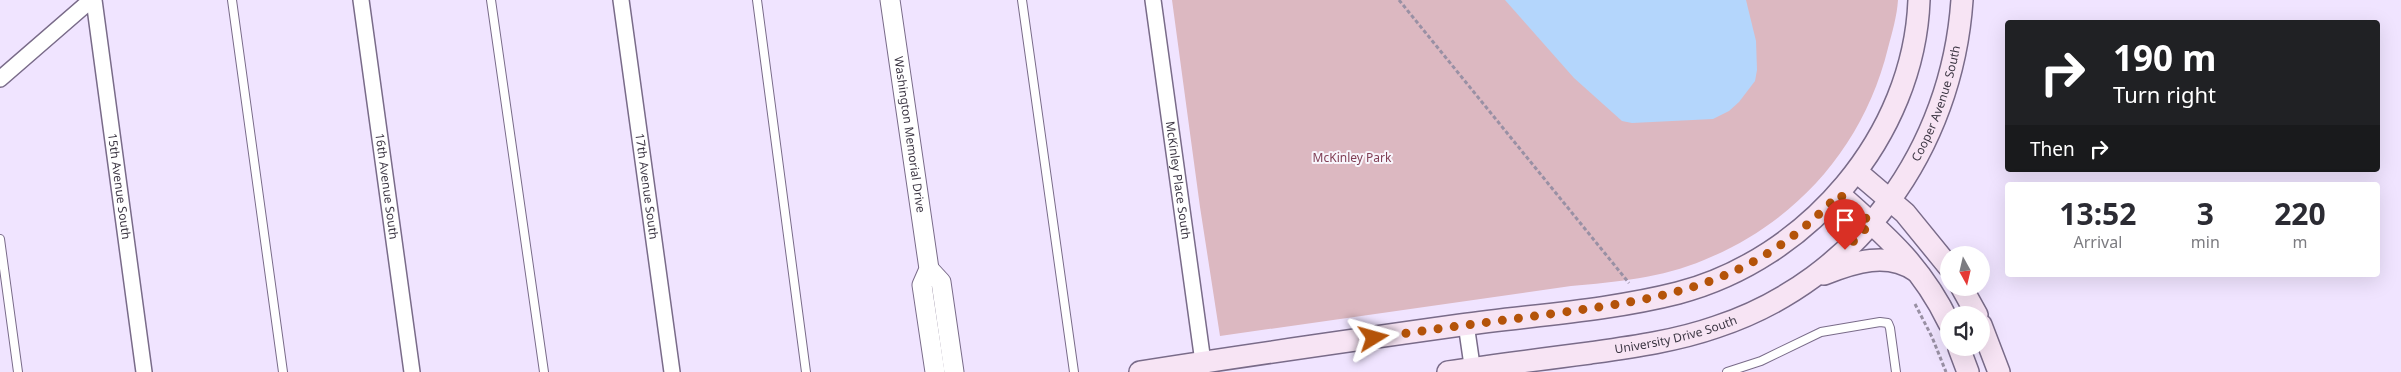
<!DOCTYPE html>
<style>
:root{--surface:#fff;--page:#f7f7f7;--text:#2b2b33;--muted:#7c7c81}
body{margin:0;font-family:"Noto Sans",sans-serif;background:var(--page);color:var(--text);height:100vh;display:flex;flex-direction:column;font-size:19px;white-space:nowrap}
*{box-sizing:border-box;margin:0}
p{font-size:16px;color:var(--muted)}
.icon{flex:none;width:28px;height:28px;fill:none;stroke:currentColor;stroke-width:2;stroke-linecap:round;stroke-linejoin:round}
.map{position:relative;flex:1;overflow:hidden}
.panel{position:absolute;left:2005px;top:182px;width:375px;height:95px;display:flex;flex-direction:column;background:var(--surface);border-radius:5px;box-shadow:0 5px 20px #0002}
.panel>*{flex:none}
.hud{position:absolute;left:2005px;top:20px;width:375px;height:152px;border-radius:5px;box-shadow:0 5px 20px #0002;background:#202124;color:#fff;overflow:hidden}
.needle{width:32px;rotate:172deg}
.tools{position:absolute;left:1940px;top:246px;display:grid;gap:10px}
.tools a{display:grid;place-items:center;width:50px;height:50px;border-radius:50%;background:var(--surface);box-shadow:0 5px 20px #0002;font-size:25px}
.pin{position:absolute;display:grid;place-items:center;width:42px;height:42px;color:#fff;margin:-51px -21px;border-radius:50% 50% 50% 0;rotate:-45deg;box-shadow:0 0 5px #0007}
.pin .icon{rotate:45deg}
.me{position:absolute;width:55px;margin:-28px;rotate:82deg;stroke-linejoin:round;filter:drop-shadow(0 0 4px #0008)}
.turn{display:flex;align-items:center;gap:18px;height:105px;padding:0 25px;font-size:22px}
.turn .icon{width:65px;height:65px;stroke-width:2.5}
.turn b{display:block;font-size:35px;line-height:42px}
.then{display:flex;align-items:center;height:48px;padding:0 25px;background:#0003;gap:10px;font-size:19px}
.eta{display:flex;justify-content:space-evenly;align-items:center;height:85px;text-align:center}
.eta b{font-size:30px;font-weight:700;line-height:35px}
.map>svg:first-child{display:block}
.green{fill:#dcb8c1}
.water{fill:#b4d6fc}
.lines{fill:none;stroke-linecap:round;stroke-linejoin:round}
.service-casing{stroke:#796b89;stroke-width:10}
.minor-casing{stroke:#796b89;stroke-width:18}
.tertiary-casing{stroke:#796b89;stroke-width:21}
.secondary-casing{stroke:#796b89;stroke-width:24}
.path{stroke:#9990a4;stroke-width:3;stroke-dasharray:4 2.5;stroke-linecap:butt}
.service{stroke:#fff;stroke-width:8}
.minor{stroke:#fff;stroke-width:15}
.tertiary{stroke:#fff;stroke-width:19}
.secondary{stroke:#f7e4f4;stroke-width:21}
.route{stroke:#b45309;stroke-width:9;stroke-dasharray:0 16.2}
.labels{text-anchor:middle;stroke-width:4;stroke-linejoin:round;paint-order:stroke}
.street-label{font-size:12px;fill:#3d3744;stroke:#f8f5fc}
.park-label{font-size:12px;fill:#803e54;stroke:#f8f5fc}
</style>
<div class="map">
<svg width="2401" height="372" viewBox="0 0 2401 372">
<rect width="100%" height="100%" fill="#f0e4ff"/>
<!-- green -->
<path class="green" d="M1172 0H1898C1897 16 1892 33 1888 48 1864 146 1797 222 1704 260 1662 278 1616 282 1571 286L1220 336 1200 207Z"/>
<!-- water -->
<path class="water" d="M1505 0H1746L1756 41 1757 70 1755 81 1739 102 1729 111 1713 119 1632 123 1622 121 1574 78Z"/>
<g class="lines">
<defs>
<path id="service" d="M232 0 283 372
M491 0 544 372
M757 0 806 372
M1022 0 1074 372
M0 239 18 372
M1727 372 1761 361 1821 332 1880 322 1888 323 1890 328 1896 372"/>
<g id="minor">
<path id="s1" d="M94 0 144 372"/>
<path id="s2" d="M361 0 412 372"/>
<path id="s3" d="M621 0 672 372"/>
<path id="s4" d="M1153 0 1203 362"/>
<path d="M0 79 91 0"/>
<path d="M1466 324 1473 372"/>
</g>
<g id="tertiary">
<path id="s5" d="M890 0 929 269 922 285 935 372"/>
<path d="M929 269 941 282 954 372"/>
</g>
<g id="secondary">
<path d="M1857 172 1905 213 1949 267"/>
<path d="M1839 194C1885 235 1921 265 1949 323"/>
<path d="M1824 274C1854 262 1888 251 1916 271"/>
<path d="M1962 288 1977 315"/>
<path d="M1981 325 1999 372"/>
<path d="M1959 348 1968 372"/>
<path d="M1140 372C1247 355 1354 340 1461 325 1533 315 1607 311 1678 293 1808 259 1914 136 1919 0"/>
<path id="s6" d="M1448 372C1496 365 1543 359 1590 353 1632 347 1676 341 1716 327 1859 280 1952 148 1962 0"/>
</g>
</defs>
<!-- service casing -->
<use href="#service" class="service-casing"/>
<!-- minor casing -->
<use href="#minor" class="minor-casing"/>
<!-- tertiary casing -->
<use href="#tertiary" class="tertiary-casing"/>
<!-- secondary casing -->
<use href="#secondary" class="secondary-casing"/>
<!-- path -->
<path class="path" d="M1399 0 1629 283
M1915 304 1932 337 1946 372"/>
<!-- service -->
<use href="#service" class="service"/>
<!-- minor -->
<use href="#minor" class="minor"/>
<!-- tertiary -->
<use href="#tertiary" class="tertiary"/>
<!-- secondary -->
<use href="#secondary" class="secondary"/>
</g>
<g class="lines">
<!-- route -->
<path class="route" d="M1374 338C1432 329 1491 322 1550 314 1667 298 1753 286 1839 194L1871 223 1845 250"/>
</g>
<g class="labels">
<!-- street labels -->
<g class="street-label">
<text dy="4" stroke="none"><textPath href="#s6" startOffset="599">Cooper Avenue South</textPath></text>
<text dy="4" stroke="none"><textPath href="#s5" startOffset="136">Washington Memorial Drive</textPath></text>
<text dy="4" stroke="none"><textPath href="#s4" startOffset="182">McKinley Place South</textPath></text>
<text dy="4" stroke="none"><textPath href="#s1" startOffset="188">15th Avenue South</textPath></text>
<text dy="4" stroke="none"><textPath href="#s2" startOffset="188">16th Avenue South</textPath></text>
<text dy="4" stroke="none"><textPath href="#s3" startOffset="188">17th Avenue South</textPath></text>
<text dy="4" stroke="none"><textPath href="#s6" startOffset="231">University Drive South</textPath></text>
</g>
<!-- park labels -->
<g class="park-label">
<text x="1352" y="162">McKinley Park</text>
</g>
</g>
</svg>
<div class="tools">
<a><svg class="needle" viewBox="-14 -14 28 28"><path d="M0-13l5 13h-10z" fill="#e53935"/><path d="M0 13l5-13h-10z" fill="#7c7c81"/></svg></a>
<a><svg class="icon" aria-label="sound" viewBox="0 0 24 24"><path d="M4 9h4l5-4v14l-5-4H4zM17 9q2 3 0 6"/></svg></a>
</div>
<div class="pin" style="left:1845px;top:250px;background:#d93025"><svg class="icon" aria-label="arrive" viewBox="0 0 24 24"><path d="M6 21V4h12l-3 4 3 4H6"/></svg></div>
<svg class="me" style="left:1374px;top:338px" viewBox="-20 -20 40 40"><path d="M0-17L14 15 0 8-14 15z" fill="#b45309" stroke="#fff" stroke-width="4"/></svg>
<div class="hud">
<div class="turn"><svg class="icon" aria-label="right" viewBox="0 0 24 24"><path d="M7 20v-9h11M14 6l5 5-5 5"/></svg><div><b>190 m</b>Turn right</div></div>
<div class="then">Then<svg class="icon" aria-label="right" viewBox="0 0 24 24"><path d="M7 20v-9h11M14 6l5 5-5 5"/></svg></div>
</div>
<section class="panel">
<div class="eta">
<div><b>13:52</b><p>Arrival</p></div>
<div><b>3</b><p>min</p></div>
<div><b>220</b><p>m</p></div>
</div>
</section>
</div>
